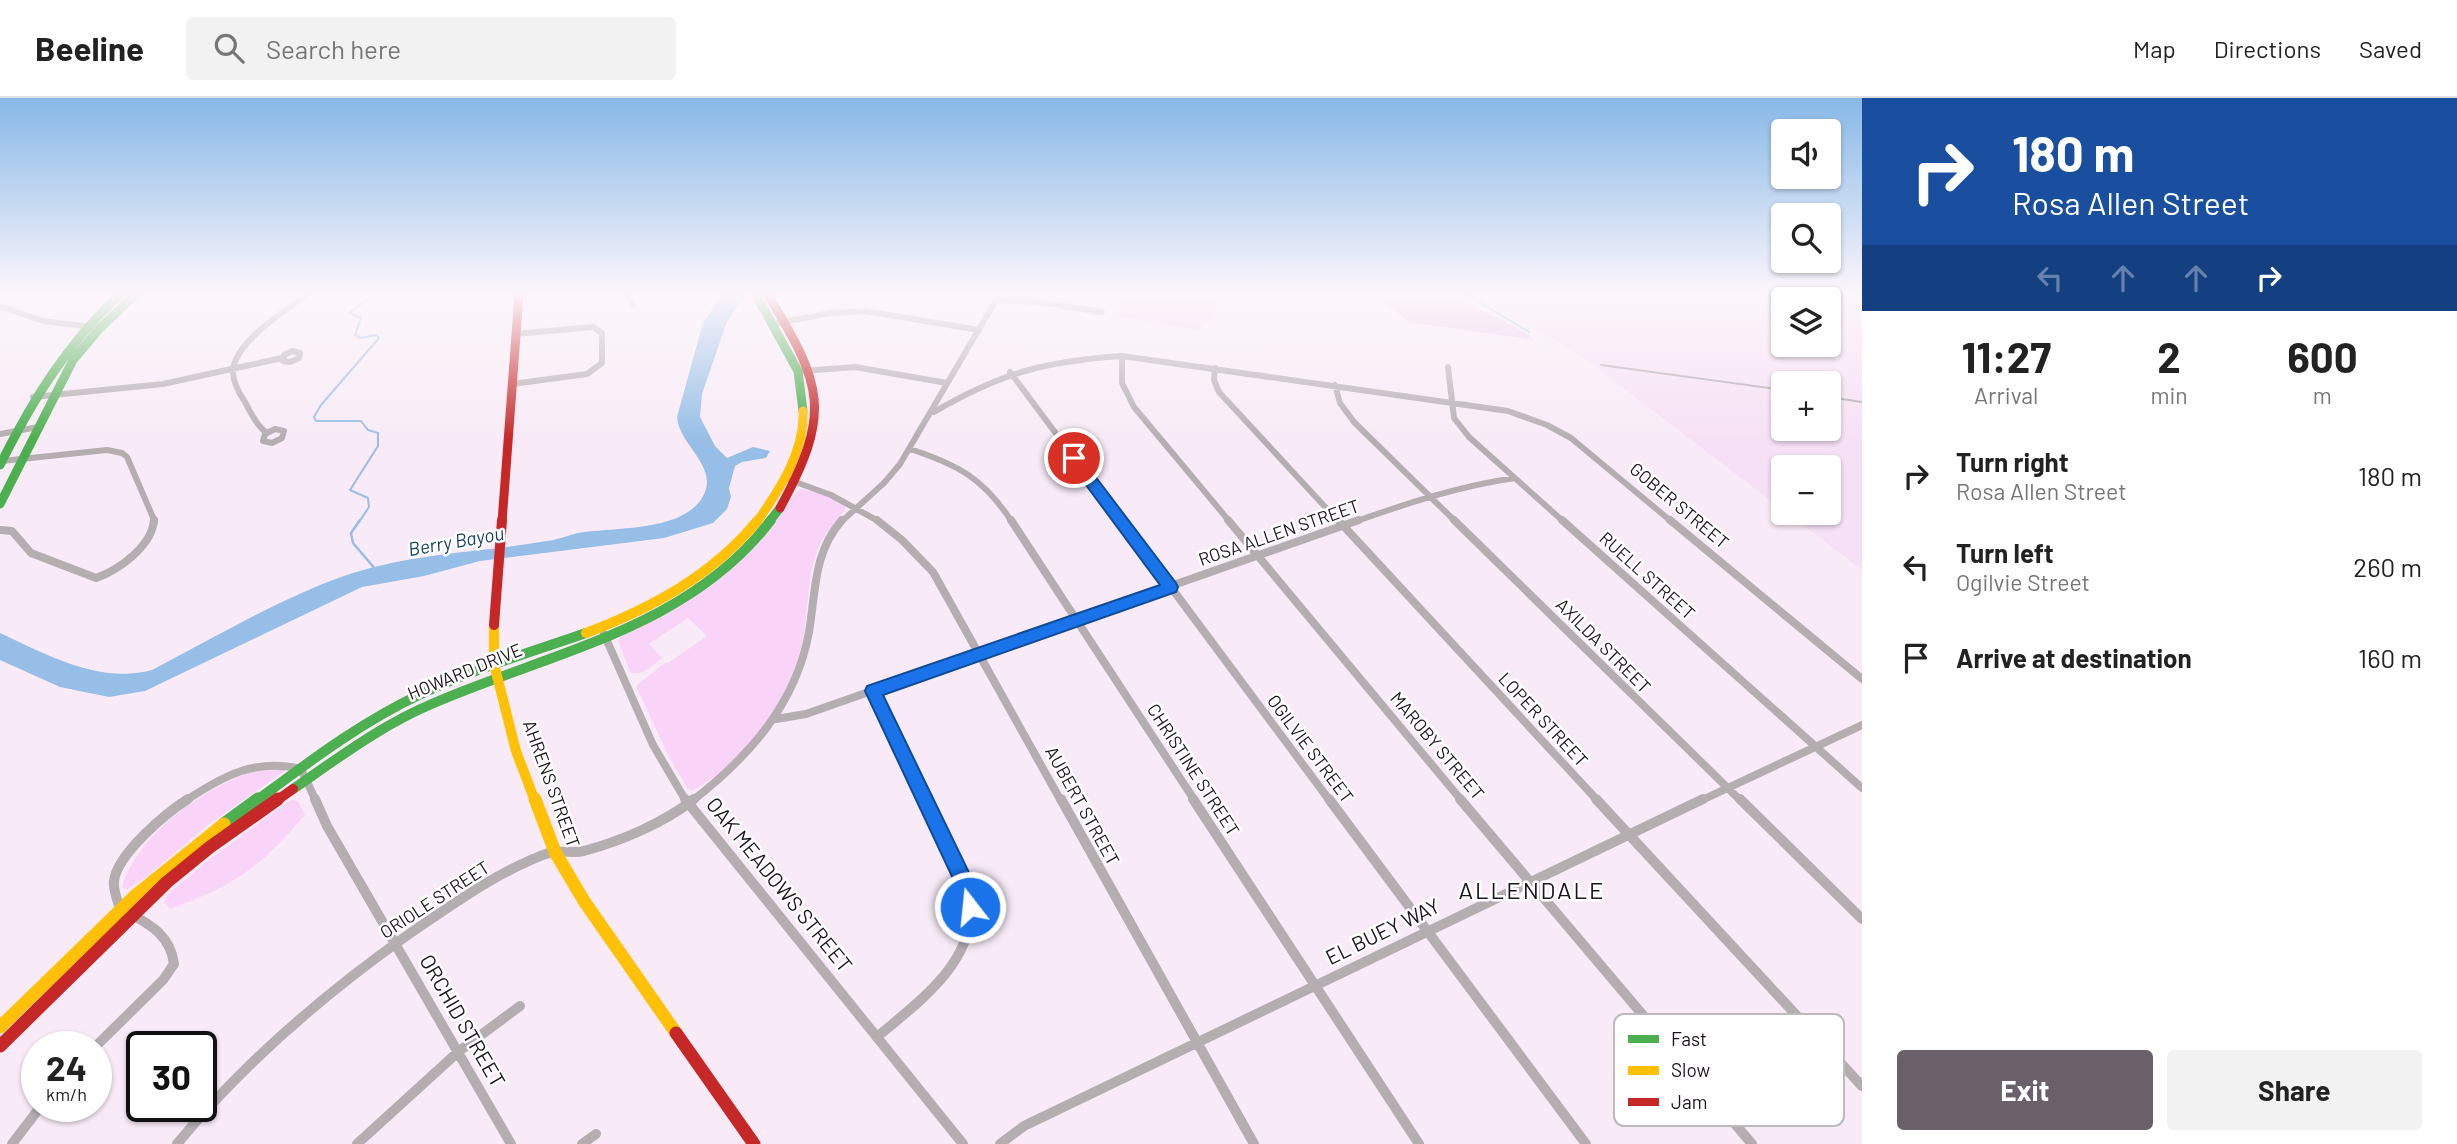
<!DOCTYPE html>
<meta charset="utf-8">
<style>
:root{--surface:#fff;--page:#f2f2f2;--text:#222;--muted:#767676;--line:#e0e0e0;--accent:#6a6069}
body{margin:0;font-family:Barlow,sans-serif;background:var(--page);color:var(--text);height:100vh;display:flex;flex-direction:column;font-size:26px;white-space:nowrap}
*{box-sizing:border-box;margin:0}
p{font-size:23px;color:var(--muted)}
.icon{flex:none;width:38px;height:38px;fill:none;stroke:currentColor;stroke-width:2;stroke-linecap:round;stroke-linejoin:round}
.map{position:relative;flex:1;overflow:hidden}
.drawer{display:flex;flex-direction:column;background:var(--surface);width:595px}
.drawer>*{flex:none}
.guide{background:#1a4fa0;color:#fff;overflow:hidden}
.buttons{position:absolute;left:1771px;top:21px;display:grid;gap:14px}
.buttons a{display:grid;place-items:center;width:70px;height:70px;border-radius:7px;background:var(--surface);box-shadow:0 2px 5px #0004;font-size:35px}
.speed{position:absolute;left:21px;top:933px;display:flex;gap:14px;font-size:35px;font-weight:700;text-align:center}
.speed>*{display:grid;place-content:center;width:91px;height:91px;border-radius:50%;background:var(--surface);box-shadow:0 2px 5px #0004;line-height:1}
.speed small{font-size:18px;font-weight:400}
.speed .limit{border:4px solid #111;border-radius:10px;background:#fff;color:#111}
.pin{position:absolute;display:grid;place-items:center;width:60px;height:60px;color:#fff;margin:-30px;border:4px solid #fff;border-radius:50%;box-shadow:0 2px 7px #0007}
.me{position:absolute;width:77px;margin:-38px;rotate:344deg;stroke-linejoin:round;filter:drop-shadow(0 0 5px #0008)}
.turn{display:flex;align-items:center;gap:24px;height:147px;padding:0 35px;font-size:32px}
.turn .icon{width:91px;height:91px;stroke-width:2.5}
.turn b{display:block;font-size:49px;line-height:60px}
.lanes{display:flex;align-items:center;height:66px;padding:0 35px;background:#0003;justify-content:center;gap:35px;direction:ltr}
.lanes .off{opacity:.35}
.eta{display:flex;justify-content:space-evenly;align-items:center;height:119px;text-align:center}
.eta b{font-size:42px;font-weight:700;line-height:49px}
.cta{display:flex;gap:14px;margin-top:auto;padding:14px 35px}
.cta a{flex:1;height:80px;border-radius:7px;background:var(--accent);color:#fff;font-size:28px;font-weight:700;line-height:80px;text-align:center}
.cta a+a{background:var(--page);color:var(--text)}
ul{padding:0;list-style:none}
li{display:flex;align-items:center;gap:21px;height:91px;padding:0 35px}
li div{flex:1}
li b{display:block;font-size:26px}
li em{font-style:normal}
header{display:flex;align-items:center;gap:42px;box-sizing:border-box;height:98px;padding:0 35px;background:var(--surface);border-bottom:2px solid var(--line)}
header strong{font-size:33px}
nav{display:flex;gap:38px;margin-inline-start:auto;font-size:24px}
.search{width:490px;height:63px;background:var(--page);display:flex;align-items:center;gap:18px;box-sizing:border-box;padding:0 24px;border-radius:7px;color:var(--muted);font-size:26px}
main{display:flex;flex:1;min-height:0}
.map>svg:first-child{display:block}
.built{fill:#f6e0f5;fill-rule:evenodd}
.green{fill:#fad4f8}
.forest{fill:#ebc6ea}
.water{fill:#96bee6}
.lines{fill:none;stroke-linecap:round;stroke-linejoin:round}
.stream-far1{stroke:#96bee6;stroke-width:2}
.stream{stroke:#96bee6;stroke-width:2.5}
.street-far2{stroke:#b4aeb1;stroke-width:6}
.street-far1{stroke:#b4aeb1;stroke-width:8}
.street{stroke:#b4aeb1;stroke-width:10}
.fast-far2{stroke:#4caf50;stroke-width:9}
.fast-far1{stroke:#4caf50;stroke-width:10}
.fast{stroke:#4caf50;stroke-width:13}
.slow-far2{stroke:#ffc107;stroke-width:9}
.slow-far1{stroke:#ffc107;stroke-width:10}
.slow{stroke:#ffc107;stroke-width:13}
.jam-far2{stroke:#c62828;stroke-width:9}
.jam-far1{stroke:#c62828;stroke-width:10}
.jam{stroke:#c62828;stroke-width:13}
.rail{stroke:#b1aaaf;stroke-width:2}
.route{fill:#1a73e8;stroke:#114b97;stroke-width:2}
.labels{text-anchor:middle;stroke-width:5;stroke-linejoin:round;paint-order:stroke}
.street-label{font-size:18px;fill:#1d151d;stroke:#fff}
.water-label{font-size:19px;font-style:italic;fill:#134164;stroke:#fff}
.near-street-label{font-size:21px;fill:#1d151d;stroke:#fff}
.near-quarter-label{font-size:24px;letter-spacing:2px;fill:#1d151d;stroke:#fff}
.key{fill:#fff;stroke:#bbb9bb;stroke-width:2}
.key-label{font-size:19px;fill:#1d151d}
</style>
<header>
<strong>Beeline</strong>
<div class="search"><svg class="icon" aria-label="search" viewBox="0 0 24 24"><circle cx="10" cy="10" r="6"/><path d="M15 15l6 6"/></svg>Search here</div>
<nav><a>Map</a><a>Directions</a><a>Saved</a></nav>
</header>
<main>
<div class="map">
<svg width="1862" height="1046" viewBox="0 0 1862 1046">
<rect width="100%" height="100%" fill="#f8ebf7"/>
<!-- built -->
<path class="built" d="M1482 197H1862V472L1787 415H1829V369H1783V412L1580 257ZM1783 201H1829V247H1783ZM1783 285H1829V331H1783Z"/>
<!-- green -->
<path class="green" d="M1120 197H1219L1215 220 1197 232 1119 219Z
M802 391 826 397 845 408V411C837 425 824 434 818 451 807 478 809 507 804 535 793 598 748 662 692 693L688 691 671 663 636 588 666 564 668 565 707 538 688 520 649 546 662 560C653 567 642 579 630 574L618 542 621 538C693 505 753 462 796 394Z
M289 670 208 727 147 778 126 792 122 789C137 737 206 687 257 673 267 670 279 671 289 670Z
M291 702 298 703 305 717C259 770 236 787 170 811L164 804 167 797 207 763Z"/>
<!-- forest -->
<path class="forest" d="M1375 197C1394 197 1430 192 1446 197 1463 203 1524 231 1534 242L1409 224Z"/>
<!-- water -->
<path class="water" d="M722 197H745L726 226 702 296 700 319 715 348 727 360 753 349 770 353 766 360 742 364 735 368 729 390 731 399 727 411 713 425 664 440 480 463 424 478 362 489 145 593 109 599 60 589 0 562V535C48 557 98 586 152 572 218 538 283 498 353 475 416 455 483 454 547 443 558 442 568 437 578 435 614 429 681 434 702 400 721 369 679 348 677 319L703 225Z"/>
<g class="lines">
<!-- stream-far1 -->
<path class="stream-far1" d="M1467 197 1529 234
M359 424 369 409 368 400 350 392 378 348V335L368 332 361 323H316L314 319 321 307 379 240 376 237 361 240 355 237 361 220 349 215 374 197"/>
<!-- stream -->
<path class="stream" d="M360 422 351 435 353 445 376 472"/>
<!-- street-far2 -->
<path class="street-far2" d="M629 197 633 207
M0 208 43 223 92 229
M773 226 830 215 865 213 979 232
M292 253 300 255 299 260 290 264 283 263 284 257Z
M1122 258V285L1134 309 1230 424
M1448 269 1454 320 1469 339 1564 424
M1215 270 1214 282 1219 294 1339 424
M802 273 855 269 947 285
M1010 274 1122 424
M512 286 587 276 602 265V235L593 229 515 236
M1335 287 1340 305 1354 324 1456 424
M33 299 163 286 282 260
M934 314C1001 275 1045 263 1122 258L1508 313 1547 327 1571 340 1672 424
M275 331 284 333 282 340 272 345 263 343 265 336Z
M267 335C257 328 251 315 245 304 239 295 233 285 233 274 233 245 285 213 306 197
M0 336 38 329
M910 351C959 367 984 381 1012 424
M2 363 107 352 122 355 127 359 155 424
M790 382 831 397 880 424
M841 424 884 385 900 366 996 202 1038 204 1102 214
M1354 424C1408 405 1459 388 1515 380"/>
<!-- street-far1 -->
<path class="street-far1" d="M877 422 902 442 933 474 1061 703
M1011 422 1195 703
M1121 422 1330 703
M1228 422 1462 703
M1338 422 1598 703
M1454 422 1741 703
M1562 422 1862 690
M1670 422 1862 581
M0 432 12 433 31 455 96 480C119 472 152 448 154 422
M604 536 653 647 686 703
M873 593 926 703
M776 621 806 616 1359 422
M185 703C223 678 255 660 301 671L316 703
M692 703C749 659 796 606 809 534 816 493 813 455 842 422
M1700 703 1862 627"/>
<!-- street -->
<path class="street" d="M315 701 327 728 511 1046
M685 701 963 1046
M1061 701 1254 1046
M1193 701 1419 1046
M1329 701 1586 1046
M1460 701 1752 1046
M1596 701 1862 988
M1740 701 1862 821
M877 939C922 901 986 857 967 788 961 765 937 725 925 701
M96 948 163 882 174 866C170 834 145 824 120 810 117 802 113 792 114 783 117 756 166 715 188 701
M12 1046 41 1008
M177 1046C244 964 323 897 409 836 446 811 482 785 522 766 533 761 546 754 557 754 567 753 574 755 584 753 621 743 664 725 694 701
M357 1046 458 954 520 908
M582 1046 596 1036
M1000 1046 1024 1028 1703 701"/>
<!-- fast-far2 -->
<path class="fast-far2" d="M756 197 798 273 803 313
M0 367C32 303 67 246 119 197
M0 406 73 262 100 230 135 197
M769 424 780 410"/>
<!-- fast-far1 -->
<path class="fast-far1" d="M293 691C338 660 383 626 434 605 552 554 689 530 771 422
M256 703C309 664 361 624 421 596 474 571 531 554 586 535"/>
<!-- fast -->
<path class="fast" d="M224 726 258 701"/>
<!-- slow-far2 -->
<path class="slow-far2" d="M757 424C779 392 805 354 803 313"/>
<!-- slow-far1 -->
<path class="slow-far1" d="M494 527V566L516 653 535 703
M586 535C652 510 713 477 758 422"/>
<!-- slow -->
<path class="slow" d="M535 701 555 754 584 803 676 935
M0 929 136 797 224 726"/>
<!-- jam-far2 -->
<path class="jam-far2" d="M768 197C823 288 832 314 780 410
M502 424 519 197"/>
<!-- jam-far1 -->
<path class="jam-far1" d="M494 527 502 422
M276 703 293 691"/>
<!-- jam -->
<path class="jam" d="M676 935 754 1046
M0 948 167 784 210 749 278 701"/>
<!-- rail -->
<path class="rail" d="M1601 267 1783 292
M1829 299 1862 304"/>
</g>
<!-- sky -->
<linearGradient id="sky" x2="0" y2="1"><stop stop-color="#87b8e7"/><stop offset="0.57" stop-color="#fcf6fb"/><stop offset="1" stop-color="#fcf6fb" stop-opacity="0"/></linearGradient>
<rect width="1862" height="343" fill="url(#sky)"/>
<!-- route -->
<path class="route" d="M1074 355 1079 357 1176 485 1178 489 1176 494 883 597 976 789 980 809 977 816 970 819 963 816 957 789 865 593 867 588 1160 487 1069 364V357Z"/>
<g class="labels">
<!-- street labels -->
<g class="street-label">
<text transform="translate(1679 408) rotate(40)" y="6">GOBER STREET</text>
<text transform="translate(1279 435) rotate(-19)" y="6">ROSA ALLEN STREET</text>
<text transform="translate(1647 478) rotate(42)" y="6">RUELL STREET</text>
<text transform="translate(1603 548) rotate(45)" y="6">AXILDA STREET</text>
<text transform="translate(465 574) rotate(-22)" y="6">HOWARD DRIVE</text>
<text transform="translate(1543 622) rotate(47)" y="6">LOPER STREET</text>
<text transform="translate(1437 648) rotate(50)" y="6">MAROBY STREET</text>
<text transform="translate(1310 651) rotate(53)" y="6">OGILVIE STREET</text>
<text transform="translate(1193 672) rotate(57)" y="6">CHRISTINE STREET</text>
<text transform="translate(551 686) rotate(70)" y="6">AHRENS STREET</text>
<text transform="translate(1082 708) rotate(61)" y="6">AUBERT STREET</text>
<text transform="translate(435 802) rotate(-33)" y="6">ORIOLE STREET</text>
</g>
<!-- water labels -->
<g class="water-label">
<text transform="translate(456 443) rotate(-10)" y="7">Berry Bayou</text>
</g>
<!-- near-street labels -->
<g class="near-street-label">
<text transform="translate(779 787) rotate(51)" y="7">OAK MEADOWS STREET</text>
<text transform="translate(1383 834) rotate(-26)" y="7">EL BUEY WAY</text>
<text transform="translate(462 923) rotate(60)" y="7">ORCHID STREET</text>
</g>
<!-- near-quarter labels -->
<g class="near-quarter-label">
<text x="1532" y="801">ALLENDALE</text>
</g>
</g>
<!-- legend -->
<rect x="1614" y="916" width="230" height="112" rx="10" class="key"/>
<rect x="1628" y="937" width="31" height="8" fill="#4caf50"/>
<rect x="1628" y="968" width="31" height="9" fill="#ffc107"/>
<rect x="1628" y="1000" width="31" height="8" fill="#c62828"/>
<g class="key-label">
<text x="1671" y="948">Fast</text>
<text x="1671" y="979">Slow</text>
<text x="1671" y="1011">Jam</text>
</g>
</svg>
<div class="buttons">
<a><svg class="icon" aria-label="sound" viewBox="0 0 24 24"><path d="M4 9h4l5-4v14l-5-4H4zM17 9q2 3 0 6"/></svg></a>
<a><svg class="icon" aria-label="search" viewBox="0 0 24 24"><circle cx="10" cy="10" r="6"/><path d="M15 15l6 6"/></svg></a>
<a><svg class="icon" aria-label="layers" viewBox="0 0 24 24"><path d="M12 4l9 5-9 5-9-5zM3 14l9 5 9-5"/></svg></a>
<a>+</a>
<a>−</a>
</div>
<div class="speed"><div>24<small>km/h</small></div><div class="limit">30</div></div>
<div class="pin" style="left:1074px;top:360px;background:#d93025"><svg class="icon" aria-label="arrive" viewBox="0 0 24 24"><path d="M6 21V4h12l-3 4 3 4H6"/></svg></div>
<svg class="me" style="left:970px;top:809px" viewBox="-20 -20 40 40"><circle r="17" fill="#1a73e8" stroke="#fff" stroke-width="3"/><path d="M0-11L8 9 0 5-8 9z" fill="#fff"/></svg>
</div>
<section class="drawer">
<div class="guide">
<div class="turn"><svg class="icon" aria-label="right" viewBox="0 0 24 24"><path d="M7 20v-9h11M14 6l5 5-5 5"/></svg><div><b>180 m</b>Rosa Allen Street</div></div>
<div class="lanes"><svg class="icon off" aria-label="left" viewBox="0 0 24 24"><path d="M17 20v-9H6M10 6l-5 5 5 5"/></svg><svg class="icon off" aria-label="ahead" viewBox="0 0 24 24"><path d="M12 20V5M6 11l6-6 6 6"/></svg><svg class="icon off" aria-label="ahead" viewBox="0 0 24 24"><path d="M12 20V5M6 11l6-6 6 6"/></svg><svg class="icon" aria-label="right" viewBox="0 0 24 24"><path d="M7 20v-9h11M14 6l5 5-5 5"/></svg></div>
</div>
<div class="eta">
<div><b>11:27</b><p>Arrival</p></div>
<div><b>2</b><p>min</p></div>
<div><b>600</b><p>m</p></div>
</div>
<ul>
<li><svg class="icon" aria-label="right" viewBox="0 0 24 24"><path d="M7 20v-9h11M14 6l5 5-5 5"/></svg><div><b>Turn right</b><p>Rosa Allen Street</p></div><em>180 m</em></li>
<li><svg class="icon" aria-label="left" viewBox="0 0 24 24"><path d="M17 20v-9H6M10 6l-5 5 5 5"/></svg><div><b>Turn left</b><p>Ogilvie Street</p></div><em>260 m</em></li>
<li><svg class="icon" aria-label="arrive" viewBox="0 0 24 24"><path d="M6 21V4h12l-3 4 3 4H6"/></svg><div><b>Arrive at destination</b></div><em>160 m</em></li>
</ul>
<div class="cta"><a>Exit</a><a>Share</a></div>
</section>
</main>
